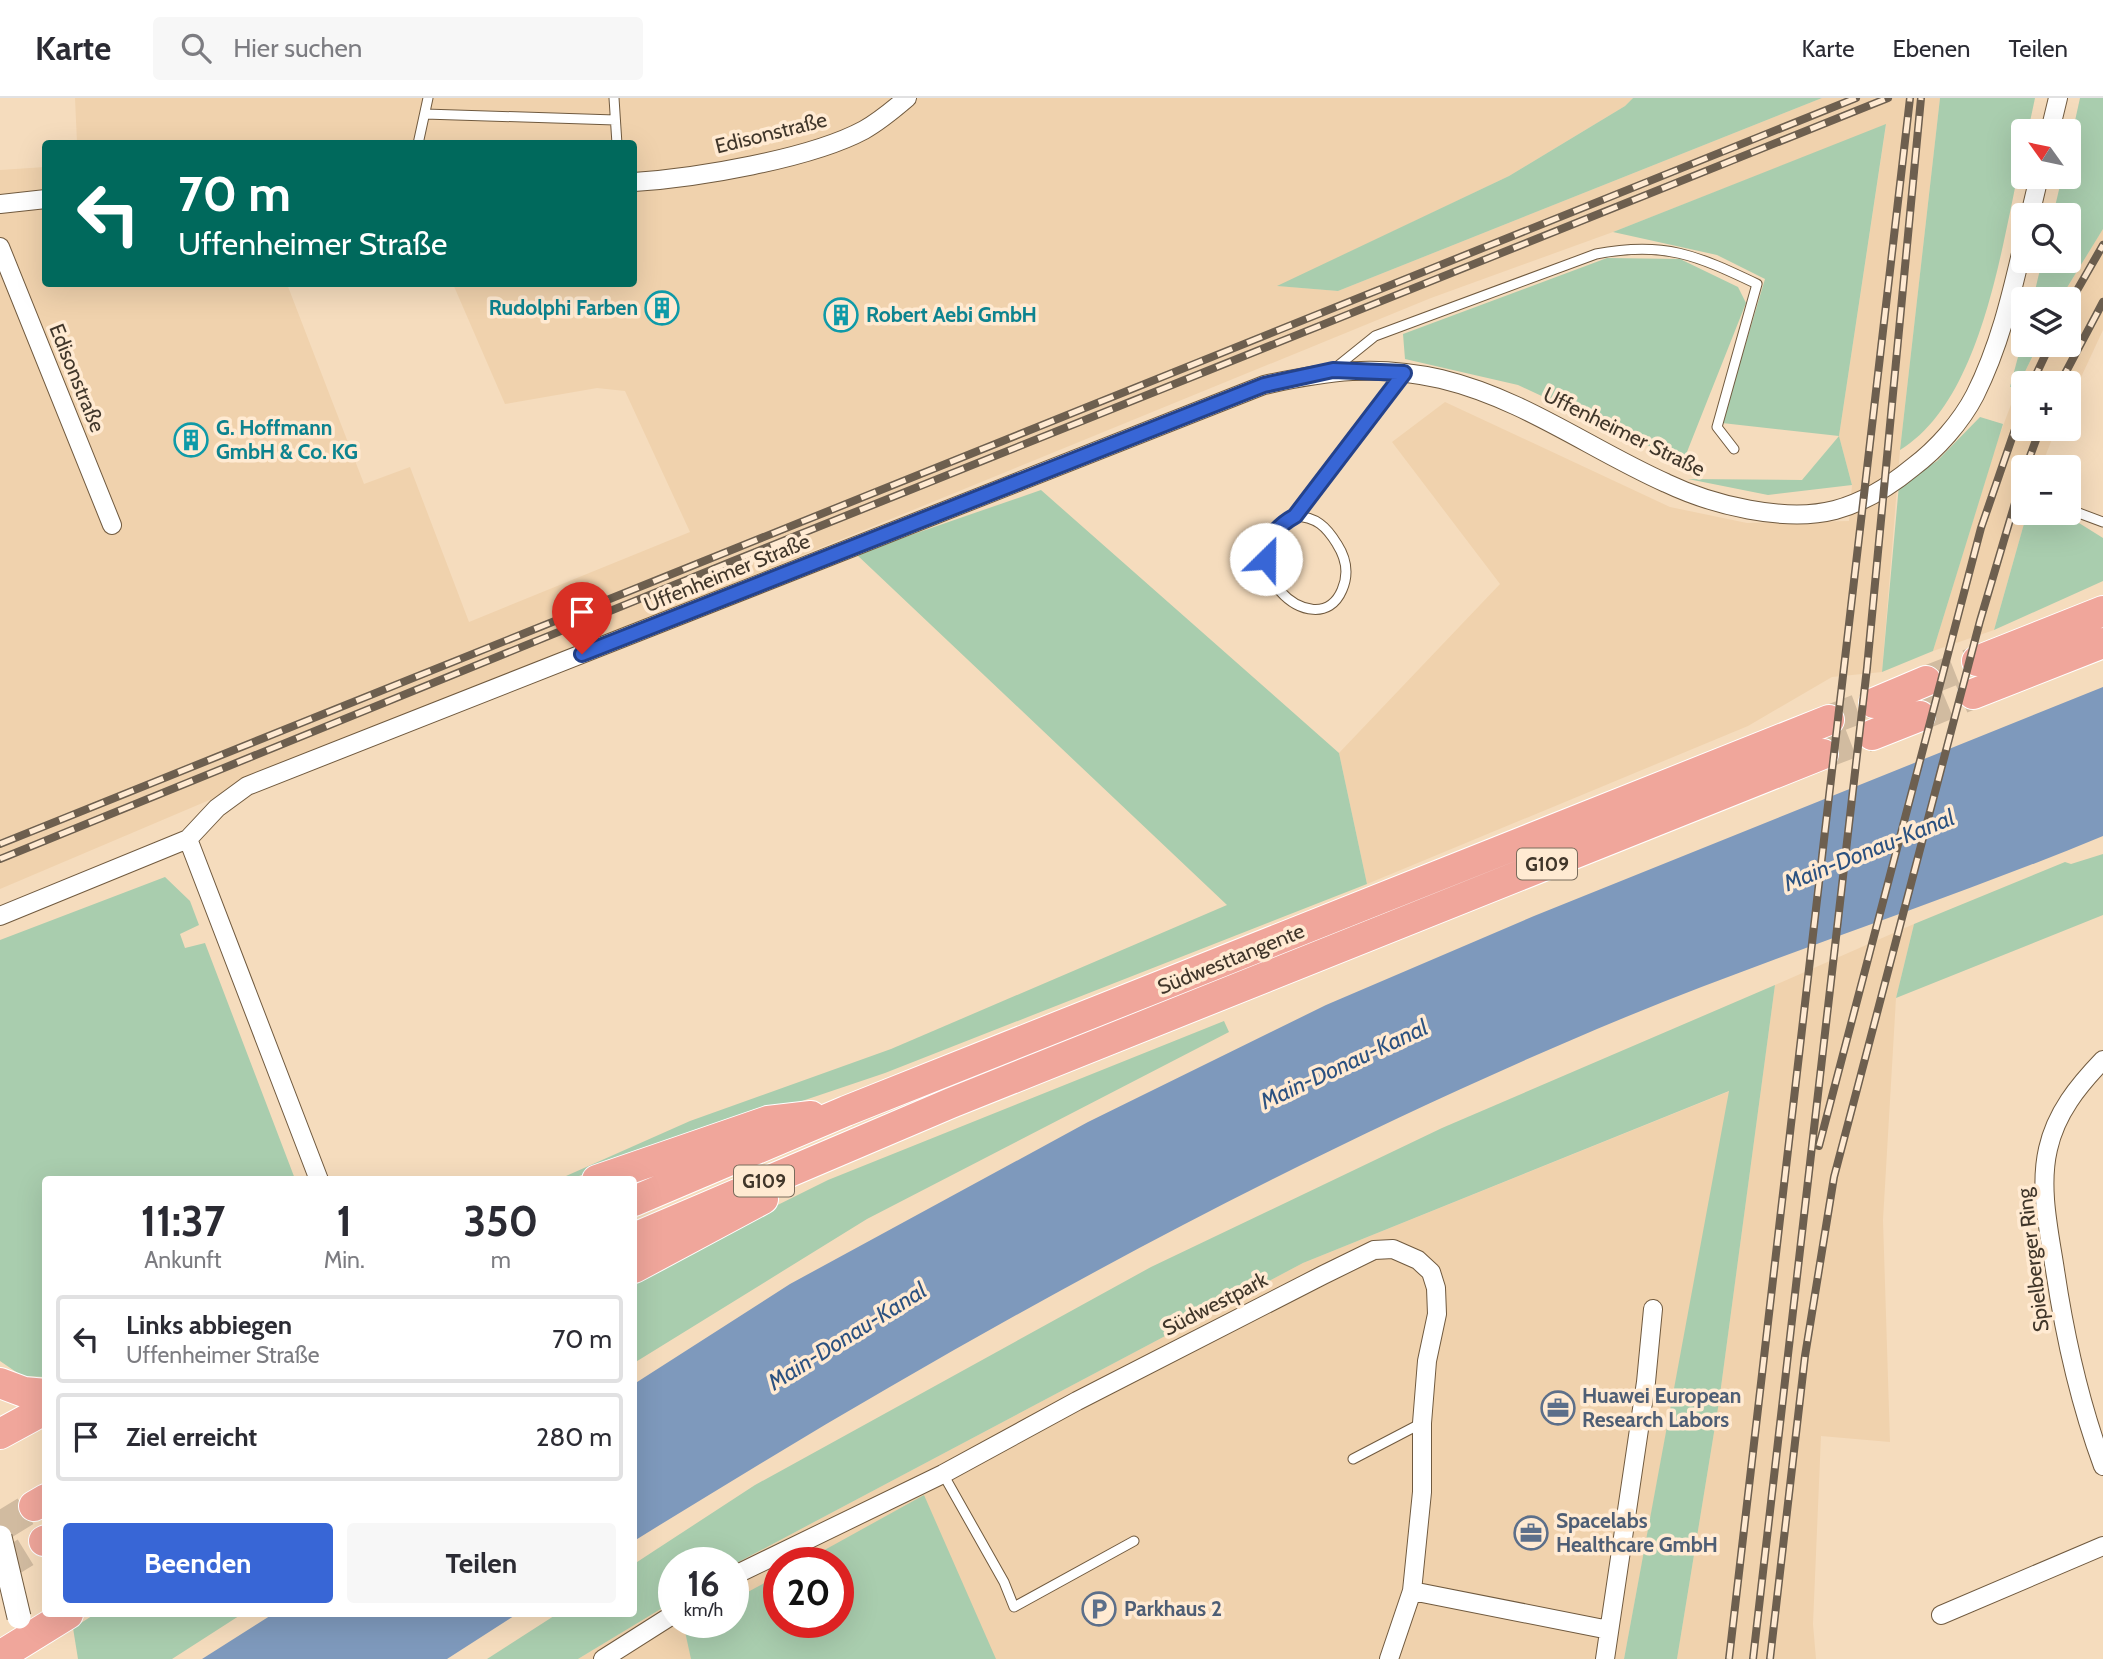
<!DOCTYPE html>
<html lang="de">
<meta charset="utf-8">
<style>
:root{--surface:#fff;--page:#f7f7f7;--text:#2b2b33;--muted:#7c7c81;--line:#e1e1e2;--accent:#3866d6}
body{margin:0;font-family:Cabin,sans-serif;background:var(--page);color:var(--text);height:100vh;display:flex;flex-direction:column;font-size:26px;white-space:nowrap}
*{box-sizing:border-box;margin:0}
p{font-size:23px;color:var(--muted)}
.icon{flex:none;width:38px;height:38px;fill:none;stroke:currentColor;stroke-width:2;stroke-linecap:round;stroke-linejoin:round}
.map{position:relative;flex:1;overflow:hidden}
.sheet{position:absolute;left:42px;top:1078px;width:595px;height:441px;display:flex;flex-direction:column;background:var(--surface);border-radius:7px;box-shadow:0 7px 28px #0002}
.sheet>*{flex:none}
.top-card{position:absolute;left:42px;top:42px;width:595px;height:147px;border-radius:7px;box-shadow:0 7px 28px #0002;background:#00695c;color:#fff;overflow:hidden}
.needle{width:46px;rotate:303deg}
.buttons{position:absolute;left:2011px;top:21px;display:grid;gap:14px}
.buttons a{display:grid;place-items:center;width:70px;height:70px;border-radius:7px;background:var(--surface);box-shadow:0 7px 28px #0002;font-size:35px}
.speed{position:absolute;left:658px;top:1449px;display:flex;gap:14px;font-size:35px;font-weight:700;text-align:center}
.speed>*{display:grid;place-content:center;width:91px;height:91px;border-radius:50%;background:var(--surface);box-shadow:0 7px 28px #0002;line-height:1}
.speed small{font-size:18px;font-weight:400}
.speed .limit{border:10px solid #d22;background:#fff;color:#111}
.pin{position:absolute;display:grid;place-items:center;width:60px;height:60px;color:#fff;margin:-72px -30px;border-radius:50% 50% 50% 0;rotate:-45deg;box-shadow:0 0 7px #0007}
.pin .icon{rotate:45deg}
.me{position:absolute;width:77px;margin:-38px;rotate:23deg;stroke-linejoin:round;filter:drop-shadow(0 0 5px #0008)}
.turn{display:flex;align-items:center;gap:24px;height:147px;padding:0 21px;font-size:32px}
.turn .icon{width:91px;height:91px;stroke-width:2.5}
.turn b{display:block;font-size:49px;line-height:60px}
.eta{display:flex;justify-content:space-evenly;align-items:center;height:119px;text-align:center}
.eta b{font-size:42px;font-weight:800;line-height:49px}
.cta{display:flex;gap:14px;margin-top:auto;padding:14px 21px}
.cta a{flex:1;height:80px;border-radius:7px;background:var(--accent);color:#fff;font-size:28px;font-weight:800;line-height:80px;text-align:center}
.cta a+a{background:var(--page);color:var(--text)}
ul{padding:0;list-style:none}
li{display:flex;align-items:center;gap:21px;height:88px;margin:0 14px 10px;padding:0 7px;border:4px solid var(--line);border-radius:7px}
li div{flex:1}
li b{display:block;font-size:26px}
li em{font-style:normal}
header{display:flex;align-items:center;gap:42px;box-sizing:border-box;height:98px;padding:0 35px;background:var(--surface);border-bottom:2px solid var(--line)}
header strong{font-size:33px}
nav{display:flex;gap:38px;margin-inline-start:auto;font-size:24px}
.search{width:490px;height:63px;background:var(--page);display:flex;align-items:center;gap:18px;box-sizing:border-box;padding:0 24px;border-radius:7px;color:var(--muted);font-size:26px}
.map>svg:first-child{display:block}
.built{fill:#f0d2ad;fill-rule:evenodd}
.green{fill:#a9cdae}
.water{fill:#7e99bc}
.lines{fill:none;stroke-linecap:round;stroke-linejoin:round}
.trunk-tunnel{stroke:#d1bba0;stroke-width:30;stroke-dasharray:30 15;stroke-linecap:butt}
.service-casing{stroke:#705a3f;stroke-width:11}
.minor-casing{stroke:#705a3f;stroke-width:20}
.trunk-casing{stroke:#fff;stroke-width:32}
.service{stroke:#fff;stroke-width:9}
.minor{stroke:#fff;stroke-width:18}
.trunk{stroke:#f0a69b;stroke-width:30}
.rail-casing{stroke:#6d5f4f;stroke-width:8}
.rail{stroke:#ffead2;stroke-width:5;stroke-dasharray:16;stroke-linecap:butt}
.tertiary-bridge-casing{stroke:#705a3f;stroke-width:25;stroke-linecap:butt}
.tertiary-bridge{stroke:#fff;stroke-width:23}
.route-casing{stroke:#24428b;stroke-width:18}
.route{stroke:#3866d6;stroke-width:12}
.labels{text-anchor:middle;stroke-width:7;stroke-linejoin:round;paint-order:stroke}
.shield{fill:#ffead2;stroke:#796c5c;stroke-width:2}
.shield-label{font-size:19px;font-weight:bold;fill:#40362a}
.street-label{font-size:21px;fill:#40362a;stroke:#ffead2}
.culture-label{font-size:21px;font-weight:bold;fill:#0d838f;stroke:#ffead2;text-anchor:start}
.service-label{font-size:21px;font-weight:bold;fill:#4e5e75;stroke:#ffead2;text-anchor:start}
.water-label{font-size:23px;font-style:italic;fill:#2b5180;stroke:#ffead2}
</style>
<header>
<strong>Karte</strong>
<div class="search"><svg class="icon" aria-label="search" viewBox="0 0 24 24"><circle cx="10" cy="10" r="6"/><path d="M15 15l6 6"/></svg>Hier suchen</div>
<nav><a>Karte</a><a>Ebenen</a><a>Teilen</a></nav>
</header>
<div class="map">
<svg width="2103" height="1561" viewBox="0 0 2103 1561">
<rect width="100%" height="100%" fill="#f5dcbd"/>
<!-- built -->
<path class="built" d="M75 0H1633L1625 8 1509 78 1279 188 1338 193 1822 0H1940L1900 352 1882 574 1832 579 1748 628 1367 786 1339 655 1500 486 1392 344 1445 304 1670 409 1747 425 1849 423 1852 387 1839 338 1886 27 1613 134 1431 200 341 646 0 791V72L45 69 46 186H287L364 386 410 369 469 524 690 434 625 293 597 290 505 306 453 186H634V46L77 45Z
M2103 131V232L2069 305 2068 285H2023V331H2056L2041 369H2023V415H2027L1994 532 1933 553 1997 344 2018 288 2038 247H2068V201H2060Z
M1914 826 1896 900 1883 1122 1890 1344 1821 1338 1813 1526 1816 1561H1677L1719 1304 1775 887Z
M1730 993 1624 1561H578L674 1503V1524H733V1467L1303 1165ZM779 1465H838V1524H779Z"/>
<!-- green -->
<path class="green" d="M1633 0H1822L1338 193 1277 188 1509 78 1625 8Z
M1940 0H2035L2028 33H2023V53C2002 142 1984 301 1900 352Z
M2080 0H2103V131L2060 201H2033L2042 163H2068V117H2053L2062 79H2068L2069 50Z
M1886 26 1839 338 1852 387 1768 397 1688 381 1802 382 1839 338 1722 325 1765 181 1717 157 1613 134Z
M1607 160 1680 161 1738 189 1746 205 1683 364 1518 287 1405 261 1403 236Z
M2023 240V247H2038L2018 288 2010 289Z
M1980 319 2003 326 1933 553 1882 574 1899 387 1937 363Z
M1041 392 1339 655 1367 786 885 975 570 1081 557 1082 690 1023 891 951 1227 807 856 456Z
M2027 415H2063L2103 440V483L1994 532Z
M2103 756V817L1896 900 1914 826 2065 764 2071 766Z
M165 779 190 803 199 827 180 836 185 850 205 845 295 1081 46 1082 45 1279 22 1278 0 1263V842Z
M1775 887 1719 1304 1677 1561H1624L1729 993 1303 1165 733 1467V1465H674V1503L578 1561H487L557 1516H634V1466L755 1387 1151 1169 1442 1030Z
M1224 923 1229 934 867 1121 634 1265V1178L828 1082Z
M924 1397 996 1561H691L684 1529 693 1524H733V1502L779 1477V1524H838V1465H801Z
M95 1516H242L172 1561H78L73 1530Z"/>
<!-- water -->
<path class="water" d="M2103 589V738C1936 807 1763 861 1597 931 1261 1073 943 1251 634 1443V1286L790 1186 1088 1024 1326 907 1534 818Z
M273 1516H517L447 1561H202Z"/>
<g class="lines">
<!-- trunk-tunnel -->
<path class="trunk-tunnel" d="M1926 583 1977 563
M1920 618 1973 596
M1829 622 1874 605
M1823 656 1872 637
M0 1429 34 1408
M0 1470 44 1443"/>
<defs>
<path id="service" d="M614 0 617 46
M425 16 615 22
M418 46 428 0
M1334 271 1375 238 1596 156C1664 143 1696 157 1757 186L1717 329 1734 351
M2068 411 2103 424
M1295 418C1316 419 1326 428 1337 446 1346 460 1349 476 1342 492 1317 551 1218 461 1295 418L1404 275
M1353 1361 1422 1325
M943 1376 1004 1484 1014 1509 1134 1443"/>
<path id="minor" d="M2050 33 2058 0
M634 84C696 80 810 61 864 32 880 23 893 12 907 0
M0 106 46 101
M2030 117 2039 79
M0 149 112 427
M188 741 319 1082
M0 818 188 741 217 710 247 688 1264 287C1327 273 1377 266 1441 281 1524 301 1590 351 1666 385 1712 407 1785 425 1835 412 1865 404 1890 388 1913 369 1937 351 1961 324 1975 297 1999 249 2011 199 2023 147
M2103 962C2078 988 2056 1015 2048 1051 2039 1090 2049 1133 2055 1172 2065 1240 2079 1303 2103 1368
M733 1478 943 1376 1077 1303 1323 1177 1374 1152 1393 1151 1418 1162 1431 1174 1436 1190 1437 1216 1427 1263 1422 1325V1394L1412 1493 1389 1561
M1412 1493 1609 1532
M1941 1517 2103 1448
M603 1561 674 1516
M1605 1561 1646 1284 1653 1211"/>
<path id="trunk" d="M1977 563 2103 513
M1973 596 2103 545
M1874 605 1926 583
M1872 637 1920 618
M597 1082 768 1023 811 1018
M634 1103 846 1013 1829 622
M634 1140 951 1005 1823 656
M634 1170 763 1101
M0 1285 24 1294 46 1296
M0 1336 46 1311
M34 1408 46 1401
M44 1443 46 1442
M0 1558 68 1516"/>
</defs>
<!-- service casing -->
<use href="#service" class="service-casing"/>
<!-- minor casing -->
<use href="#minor" class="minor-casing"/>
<!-- trunk casing -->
<use href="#trunk" class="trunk-casing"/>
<!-- service -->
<use href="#service" class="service"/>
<!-- minor -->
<use href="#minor" class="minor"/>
<!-- trunk -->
<use href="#trunk" class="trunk"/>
<defs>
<path id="rail" d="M2068 208 2103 147
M2032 285 2050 247
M2060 285 2103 204
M2026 369 2040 331
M0 746 1856 0
M0 761 733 463 1888 0
M1819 1048 1981 430 2023 308
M1729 1561 1910 0
M1753 1561 1867 570 1921 0
M1770 1561 1805 1258 1834 1079 1980 523 2023 378"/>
</defs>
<!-- rail casing -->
<use href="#rail" class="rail-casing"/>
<!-- rail -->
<use href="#rail" class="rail"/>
<defs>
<path id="tertiary-bridge" d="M0 1439 19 1519"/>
</defs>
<!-- tertiary-bridge casing -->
<use href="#tertiary-bridge" class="tertiary-bridge-casing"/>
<!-- tertiary-bridge -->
<use href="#tertiary-bridge" class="tertiary-bridge"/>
</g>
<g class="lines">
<defs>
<path id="route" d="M582 556 1264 287 1333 272 1404 275 1295 418C1277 428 1267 440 1266 461"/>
</defs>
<!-- route casing -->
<use href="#route" class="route-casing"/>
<!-- route -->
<use href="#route" class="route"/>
</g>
<!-- icons -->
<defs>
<symbol id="building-ring" viewBox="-11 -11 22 22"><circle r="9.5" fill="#ffead2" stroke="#0f9aa8" stroke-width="1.5"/><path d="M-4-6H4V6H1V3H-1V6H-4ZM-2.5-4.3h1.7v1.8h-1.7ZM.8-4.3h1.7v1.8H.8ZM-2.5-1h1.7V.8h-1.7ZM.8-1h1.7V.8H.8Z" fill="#0f9aa8"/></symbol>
<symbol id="office-ring" viewBox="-11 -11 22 22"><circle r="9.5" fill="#ffead2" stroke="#5c6f8a" stroke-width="1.5"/><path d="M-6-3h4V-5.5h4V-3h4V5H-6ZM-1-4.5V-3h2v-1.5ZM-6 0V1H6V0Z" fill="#5c6f8a"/></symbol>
<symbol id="parking-ring" viewBox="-11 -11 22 22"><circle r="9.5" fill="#ffead2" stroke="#5c6f8a" stroke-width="1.5"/><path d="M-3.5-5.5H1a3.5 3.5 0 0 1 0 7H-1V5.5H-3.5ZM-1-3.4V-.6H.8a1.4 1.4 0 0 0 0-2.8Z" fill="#5c6f8a"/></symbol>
</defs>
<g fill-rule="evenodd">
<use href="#building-ring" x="643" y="191" width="38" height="38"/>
<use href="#building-ring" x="822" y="198" width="38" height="38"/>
<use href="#building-ring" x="172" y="323" width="38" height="38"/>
<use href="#office-ring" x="1539" y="1291" width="38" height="38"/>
<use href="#office-ring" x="1512" y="1416" width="38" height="38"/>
<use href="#parking-ring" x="1080" y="1492" width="38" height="38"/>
</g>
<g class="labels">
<!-- shield labels -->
<g class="shield">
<rect x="1517" y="750.5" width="60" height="31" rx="5"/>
<rect x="734" y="1067.5" width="60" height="31" rx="5"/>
</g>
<g class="shield-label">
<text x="1547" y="773">G109</text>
<text x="764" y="1090">G109</text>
</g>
<!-- street labels -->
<g class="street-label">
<text transform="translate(771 35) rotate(-14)" y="7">Edisonstraße</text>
<text transform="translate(77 280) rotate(68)" y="7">Edisonstraße</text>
<text transform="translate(1624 334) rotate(26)" y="7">Uffenheimer Straße</text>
<text transform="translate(727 475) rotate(-22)" y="7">Uffenheimer Straße</text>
<text transform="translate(1231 861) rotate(-22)" y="7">Südwesttangente</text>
<text transform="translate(2033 1162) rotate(-97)" y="7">Spielberger Ring</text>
<text transform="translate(1215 1206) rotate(-27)" y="7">Südwestpark</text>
</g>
<!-- culture labels -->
<g class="culture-label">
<text x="638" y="217" text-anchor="end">Rudolphi Farben</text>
<text x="866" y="224">Robert Aebi GmbH</text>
<text x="216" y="337">G. Hoffmann<tspan x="216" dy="24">GmbH &amp; Co. KG</tspan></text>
</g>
<!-- service labels -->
<g class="service-label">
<text x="1582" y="1305">Huawei European<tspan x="1582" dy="24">Research Labors</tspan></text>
<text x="1556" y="1430">Spacelabs<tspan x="1556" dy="24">Healthcare GmbH</tspan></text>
<text x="1124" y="1518">Parkhaus 2</text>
</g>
<!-- water labels -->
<g class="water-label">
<text transform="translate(1869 752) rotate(-22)" y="8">Main-Donau-Kanal</text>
<text transform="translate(1344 966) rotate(-25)" y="8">Main-Donau-Kanal</text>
<text transform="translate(847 1238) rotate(-32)" y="8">Main-Donau-Kanal</text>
</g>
</g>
</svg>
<div class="buttons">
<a><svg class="needle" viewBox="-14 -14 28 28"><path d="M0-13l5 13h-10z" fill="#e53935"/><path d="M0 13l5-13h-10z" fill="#7c7c81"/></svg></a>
<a><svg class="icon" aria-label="search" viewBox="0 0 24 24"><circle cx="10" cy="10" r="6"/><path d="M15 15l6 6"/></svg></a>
<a><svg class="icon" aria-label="layers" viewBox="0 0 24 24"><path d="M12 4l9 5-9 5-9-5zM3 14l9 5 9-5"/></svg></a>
<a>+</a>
<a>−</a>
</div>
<div class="speed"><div>16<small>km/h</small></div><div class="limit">20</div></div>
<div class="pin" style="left:582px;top:556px;background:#d93025"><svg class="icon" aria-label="arrive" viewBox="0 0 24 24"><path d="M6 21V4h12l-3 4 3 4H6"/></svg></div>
<svg class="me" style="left:1266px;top:461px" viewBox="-20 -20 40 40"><circle r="19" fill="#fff"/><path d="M0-13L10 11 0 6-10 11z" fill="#3866d6"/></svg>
<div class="top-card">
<div class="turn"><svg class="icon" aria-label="left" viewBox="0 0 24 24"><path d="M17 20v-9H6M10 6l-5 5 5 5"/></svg><div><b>70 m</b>Uffenheimer Straße</div></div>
</div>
<section class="sheet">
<div class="eta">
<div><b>11:37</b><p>Ankunft</p></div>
<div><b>1</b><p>Min.</p></div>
<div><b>350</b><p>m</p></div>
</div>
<ul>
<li><svg class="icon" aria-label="left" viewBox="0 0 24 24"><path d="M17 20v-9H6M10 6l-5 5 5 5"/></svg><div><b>Links abbiegen</b><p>Uffenheimer Straße</p></div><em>70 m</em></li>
<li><svg class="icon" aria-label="arrive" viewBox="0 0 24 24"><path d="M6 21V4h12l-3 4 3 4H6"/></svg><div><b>Ziel erreicht</b></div><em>280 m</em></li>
</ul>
<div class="cta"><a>Beenden</a><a>Teilen</a></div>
</section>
</div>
